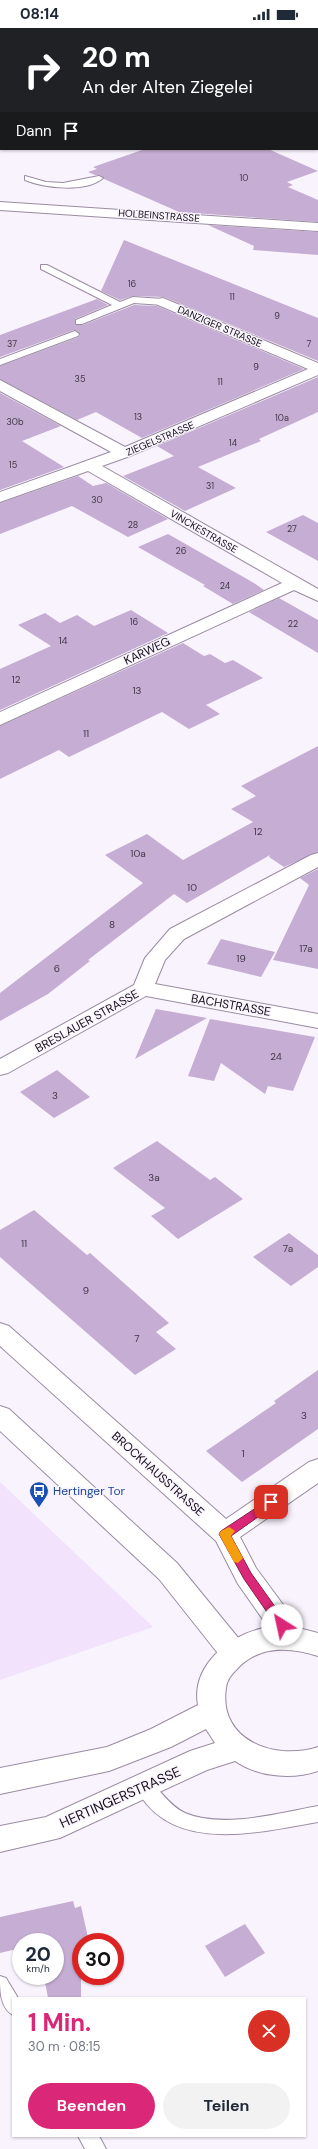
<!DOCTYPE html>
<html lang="de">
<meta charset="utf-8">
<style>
:root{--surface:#fff;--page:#f2f2f3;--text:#1f2937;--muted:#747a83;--accent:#db2777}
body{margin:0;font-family:"DM Sans",sans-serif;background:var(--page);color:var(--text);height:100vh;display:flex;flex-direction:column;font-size:15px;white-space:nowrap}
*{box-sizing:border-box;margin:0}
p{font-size:13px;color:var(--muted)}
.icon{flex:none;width:22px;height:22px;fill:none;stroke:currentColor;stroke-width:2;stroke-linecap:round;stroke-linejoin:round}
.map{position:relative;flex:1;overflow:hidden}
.sheet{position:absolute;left:12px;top:1969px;width:294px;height:140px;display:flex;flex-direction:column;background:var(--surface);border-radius:0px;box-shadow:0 1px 3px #0004}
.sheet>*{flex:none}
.guide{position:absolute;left:0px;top:0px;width:318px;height:122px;box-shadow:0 1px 3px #0004;background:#202124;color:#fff;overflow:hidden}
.speed{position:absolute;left:12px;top:1905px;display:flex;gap:8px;font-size:20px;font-weight:700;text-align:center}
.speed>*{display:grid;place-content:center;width:52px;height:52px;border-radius:50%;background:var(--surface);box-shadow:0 1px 3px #0004;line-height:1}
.speed small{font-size:10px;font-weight:400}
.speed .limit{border:6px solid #d22;background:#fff;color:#111}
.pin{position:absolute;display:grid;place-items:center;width:34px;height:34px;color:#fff;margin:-17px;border-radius:8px;box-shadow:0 2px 6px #0006}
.me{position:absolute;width:44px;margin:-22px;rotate:325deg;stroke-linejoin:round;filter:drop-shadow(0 0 3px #0008)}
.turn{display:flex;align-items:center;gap:14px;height:84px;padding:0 16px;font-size:18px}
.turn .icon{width:52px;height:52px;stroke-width:2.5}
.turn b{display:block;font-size:28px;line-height:34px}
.then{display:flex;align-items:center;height:38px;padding:0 16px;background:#0003;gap:8px;font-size:15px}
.round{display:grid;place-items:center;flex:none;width:42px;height:42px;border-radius:21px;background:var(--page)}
.headline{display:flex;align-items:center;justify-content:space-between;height:68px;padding:0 16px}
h1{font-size:24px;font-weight:700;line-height:30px;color:var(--accent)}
.button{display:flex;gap:8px;margin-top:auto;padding:8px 16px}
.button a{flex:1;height:46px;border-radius:24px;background:var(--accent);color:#fff;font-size:16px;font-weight:700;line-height:46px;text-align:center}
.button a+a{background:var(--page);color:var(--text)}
.status{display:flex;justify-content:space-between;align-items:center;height:28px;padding:0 20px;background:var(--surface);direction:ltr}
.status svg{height:11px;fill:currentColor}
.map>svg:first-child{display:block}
.built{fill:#f2e2fb}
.building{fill:#c6add3}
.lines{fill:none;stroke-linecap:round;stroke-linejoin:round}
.service-casing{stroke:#9a8ba2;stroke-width:2}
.minor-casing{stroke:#9a8ba2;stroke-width:2}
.secondary-casing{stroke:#9a8ba2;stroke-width:2}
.service{fill:#fff;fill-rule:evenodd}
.minor{fill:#fff;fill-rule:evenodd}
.secondary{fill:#fff;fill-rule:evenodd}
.route{fill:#db2777;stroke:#8e194d}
.slow{fill:#f59e0b}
.labels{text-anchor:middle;stroke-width:3;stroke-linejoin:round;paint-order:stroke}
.far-number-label{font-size:9px;fill:#413747}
.far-street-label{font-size:10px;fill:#151018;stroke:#f9f3fd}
.number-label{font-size:10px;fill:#413747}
.street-label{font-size:12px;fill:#151018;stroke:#f9f3fd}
.transit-label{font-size:12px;fill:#164399;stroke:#f9f3fd;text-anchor:start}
.near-street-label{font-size:14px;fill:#151018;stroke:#f9f3fd}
</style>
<div class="status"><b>08:14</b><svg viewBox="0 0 49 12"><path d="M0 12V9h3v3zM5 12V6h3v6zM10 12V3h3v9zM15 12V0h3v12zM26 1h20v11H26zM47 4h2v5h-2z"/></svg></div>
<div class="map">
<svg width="318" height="2121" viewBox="0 0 318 2121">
<rect width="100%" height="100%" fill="#f9f3fd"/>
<!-- built -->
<path class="built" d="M0 1454 153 1599 0 1652Z"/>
<!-- building -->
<path class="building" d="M145 121H268L318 143 287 154 293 157 288 159 318 172V194L179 184 104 151 100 147H95L88 144 97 141 93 139Z
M208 197 318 204V227L253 222 254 218Z
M124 212 318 290V333L164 269 133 268 120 272 101 263Z
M97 271 108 277 75 291V297H83L134 277 157 278 304 341 142 410 96 384 77 392 0 351V338L79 309 80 306 74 302 0 329V307Z
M318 349V384L259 411 261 413 198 439 236 460 185 483 123 448 174 428 157 418Z
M0 365 61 398 22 413 64 439 0 462Z
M78 448 93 458 106 455 168 491 128 509 72 478 0 506V475Z
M303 487 318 495V533L266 504Z
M168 506 254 555 264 562 233 576 203 558 205 557 138 519Z
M279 570 318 592V625L249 584Z
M131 582 168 605 0 682V641L51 618 18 597 45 585 60 595 77 587 94 598Z
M183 615 204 628 210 626 225 635 233 632 263 650 206 677 220 686 189 701 162 684 69 729 59 722 0 751V698Z
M318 718V824L284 839 269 829 270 827 187 875 174 866 88 932 90 933 48 966 0 993V965L143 855 105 827 147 806 183 832 253 794 231 781 256 768 241 758Z
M318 841V941L273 932 309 857 300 850Z
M221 911 275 924 261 949 207 936Z
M156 981 207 990 135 1031Z
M210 991 315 1009 293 1063 268 1058 265 1066 221 1035 214 1053 188 1048Z
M57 1042 90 1069 54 1090 20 1064Z
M157 1113 210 1152 215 1149 243 1171 178 1211 151 1188 165 1180 113 1140Z
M34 1182 87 1227 90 1225 169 1295 156 1304 176 1321 135 1347 0 1229V1202Z
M289 1205 318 1227V1239L291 1258 253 1229Z
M318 1342V1401L242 1454 206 1423 276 1375 274 1373Z
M73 1873 75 1880 81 1878 89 1914H81V1970H48L44 1949 33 1951V1948H55V1914H21V1920L0 1925V1889Z
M245 1896 265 1925 225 1949 205 1918Z"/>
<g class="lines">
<defs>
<path id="service" d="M112 0H120V1H112Z
M317 28H318V33H317Z
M25 148 46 154 63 155 99 148 103 150C86 165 44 160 25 152Z
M41 237H47L120 274 133 269 163 271 167 274 163 277 134 275 82 296H76V292L112 277 41 241Z
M75 303 79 306 78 308 0 337V331Z
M144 1751C157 1755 167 1777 185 1785 223 1801 279 1785 318 1778V1794C259 1804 169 1828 135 1758L138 1753Z
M0 1948 6 1950 18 1970H13V1987C0 1980 0 1962 0 1948Z
M78 2108H99L106 2121H85Z"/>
<path id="minor" d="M238 0H252L237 1Z
M0 73H1V81H0Z
M0 174 318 195V203L0 182Z
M163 270 318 335V347L130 428 102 438 318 561V573L294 562 0 697V684L282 555 88 443 0 474V464L111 424 0 363V352L125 419 308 341 158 277 156 274 158 271Z
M318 825V839L184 911 165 932 155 956 318 986V1000L146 968 8 1045 0 1047V1031L134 957 145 930 170 901 311 827Z
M0 1295 9 1298 226 1491 309 1434 318 1431V1455L240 1509 256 1540 301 1601 305 1609 301 1617 291 1620 281 1617 238 1556 216 1513 0 1318Z
M0 1378 9 1381 177 1535 244 1617 248 1625 244 1633 234 1637 224 1633 159 1551 0 1403Z"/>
<path id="secondary" d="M295 1599 318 1605V1628C290 1619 260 1617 238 1640 232 1646 227 1651 226 1660 218 1713 276 1733 318 1719V1743C292 1752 258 1749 235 1733L207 1742 60 1810 0 1824V1798L46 1789 190 1723 215 1715 206 1701 171 1719 109 1743 0 1766V1740L107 1719 151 1701 198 1677C191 1638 229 1607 264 1600 274 1599 285 1599 295 1599Z"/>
</defs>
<!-- service casing -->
<use href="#service" class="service-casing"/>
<!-- minor casing -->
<use href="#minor" class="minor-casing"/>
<!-- secondary casing -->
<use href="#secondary" class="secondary-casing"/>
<!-- service -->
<use href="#service" class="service"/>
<!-- minor -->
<use href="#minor" class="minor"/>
<!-- secondary -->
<use href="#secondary" class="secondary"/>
</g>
<!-- route -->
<path class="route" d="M271 1470 277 1474 275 1477 231 1508 251 1545 286 1594 288 1597 286 1600H278L244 1551 219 1506 221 1503Z"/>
<!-- slow -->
<path class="slow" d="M229 1499 235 1503 231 1508 243 1530 238 1535 234 1534 219 1506 221 1503Z"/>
<!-- icons -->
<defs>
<symbol id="bus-pin" viewBox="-11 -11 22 30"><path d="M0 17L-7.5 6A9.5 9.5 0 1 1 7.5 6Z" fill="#1a4fb4" stroke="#f9f3fd"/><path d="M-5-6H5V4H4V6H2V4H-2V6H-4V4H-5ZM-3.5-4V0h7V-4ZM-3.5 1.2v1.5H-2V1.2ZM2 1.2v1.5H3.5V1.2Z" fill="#fff"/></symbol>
</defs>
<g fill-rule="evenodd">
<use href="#bus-pin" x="28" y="1452" width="22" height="30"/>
</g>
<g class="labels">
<!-- far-number labels -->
<g class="far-number-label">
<text x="244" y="153">10</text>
<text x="132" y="259">16</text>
<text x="232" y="272">11</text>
<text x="277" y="291">9</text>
<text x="12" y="319">37</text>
<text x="309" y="319">7</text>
<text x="256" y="342">9</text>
<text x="80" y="354">35</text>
<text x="220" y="357">11</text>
<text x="138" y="392">13</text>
<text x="282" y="393">10a</text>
<text x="15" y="397">30b</text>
<text x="233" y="418">14</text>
<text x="13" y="440">15</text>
<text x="210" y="461">31</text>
<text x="97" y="475">30</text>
<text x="133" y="500">28</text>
<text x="292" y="504">27</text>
<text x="181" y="526">26</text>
<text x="225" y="561">24</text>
<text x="134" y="597">16</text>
<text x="293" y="599">22</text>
</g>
<!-- far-street labels -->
<g class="far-street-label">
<text transform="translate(159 187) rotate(4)" y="4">HOLBEINSTRASSE</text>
<text transform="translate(220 298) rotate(23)" y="4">DANZIGER STRASSE</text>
<text transform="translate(160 410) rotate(-23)" y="4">ZIEGELSTRASSE</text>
<text transform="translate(204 503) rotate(30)" y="4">VINCKESTRASSE</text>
</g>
<!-- number labels -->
<g class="number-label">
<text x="63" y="616">14</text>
<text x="16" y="655">12</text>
<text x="137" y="666">13</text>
<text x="86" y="709">11</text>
<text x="258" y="807">12</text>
<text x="138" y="829">10a</text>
<text x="192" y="863">10</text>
<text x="112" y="900">8</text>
<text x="306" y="924">17a</text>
<text x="241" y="934">19</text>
<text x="57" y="944">6</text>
<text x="276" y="1032">24</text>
<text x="55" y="1071">3</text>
<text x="154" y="1153">3a</text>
<text x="24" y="1219">11</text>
<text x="288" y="1224">7a</text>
<text x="86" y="1266">9</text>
<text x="137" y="1314">7</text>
<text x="304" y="1391">3</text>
<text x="243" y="1429">1</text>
</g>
<!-- street labels -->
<g class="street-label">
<text transform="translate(147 623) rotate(-25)" y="4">KARWEG</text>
<text transform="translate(231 977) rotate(10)" y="4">BACHSTRASSE</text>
<text transform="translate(87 993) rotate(-29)" y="4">BRESLAUER STRASSE</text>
<text transform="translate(158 1446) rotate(42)" y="4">BROCKHAUSSTRASSE</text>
</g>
<!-- transit labels -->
<g class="transit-label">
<text x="53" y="1467">Hertinger Tor</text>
</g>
<!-- near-street labels -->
<g class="near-street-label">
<text transform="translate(120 1769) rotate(-24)" y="5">HERTINGERSTRASSE</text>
</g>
</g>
</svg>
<div class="speed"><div>20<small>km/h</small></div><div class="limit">30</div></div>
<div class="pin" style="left:271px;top:1474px;background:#d93025"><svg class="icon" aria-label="arrive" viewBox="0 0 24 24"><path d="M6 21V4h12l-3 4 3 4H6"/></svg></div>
<svg class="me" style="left:282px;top:1597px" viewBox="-20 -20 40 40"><circle r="19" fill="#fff"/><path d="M0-13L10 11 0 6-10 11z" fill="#db2777"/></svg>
<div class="guide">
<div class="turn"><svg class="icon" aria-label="right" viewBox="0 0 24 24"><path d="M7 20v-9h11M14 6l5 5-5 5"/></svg><div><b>20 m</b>An der Alten Ziegelei</div></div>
<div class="then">Dann<svg class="icon" aria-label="arrive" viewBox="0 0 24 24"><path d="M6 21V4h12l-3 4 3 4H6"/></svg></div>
</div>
<section class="sheet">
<div class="headline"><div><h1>1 Min.</h1><p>30 m · 08:15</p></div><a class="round" style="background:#d93025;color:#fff"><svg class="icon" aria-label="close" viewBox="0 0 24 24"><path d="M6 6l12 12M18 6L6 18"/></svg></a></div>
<div class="button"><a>Beenden</a><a>Teilen</a></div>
</section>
</div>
